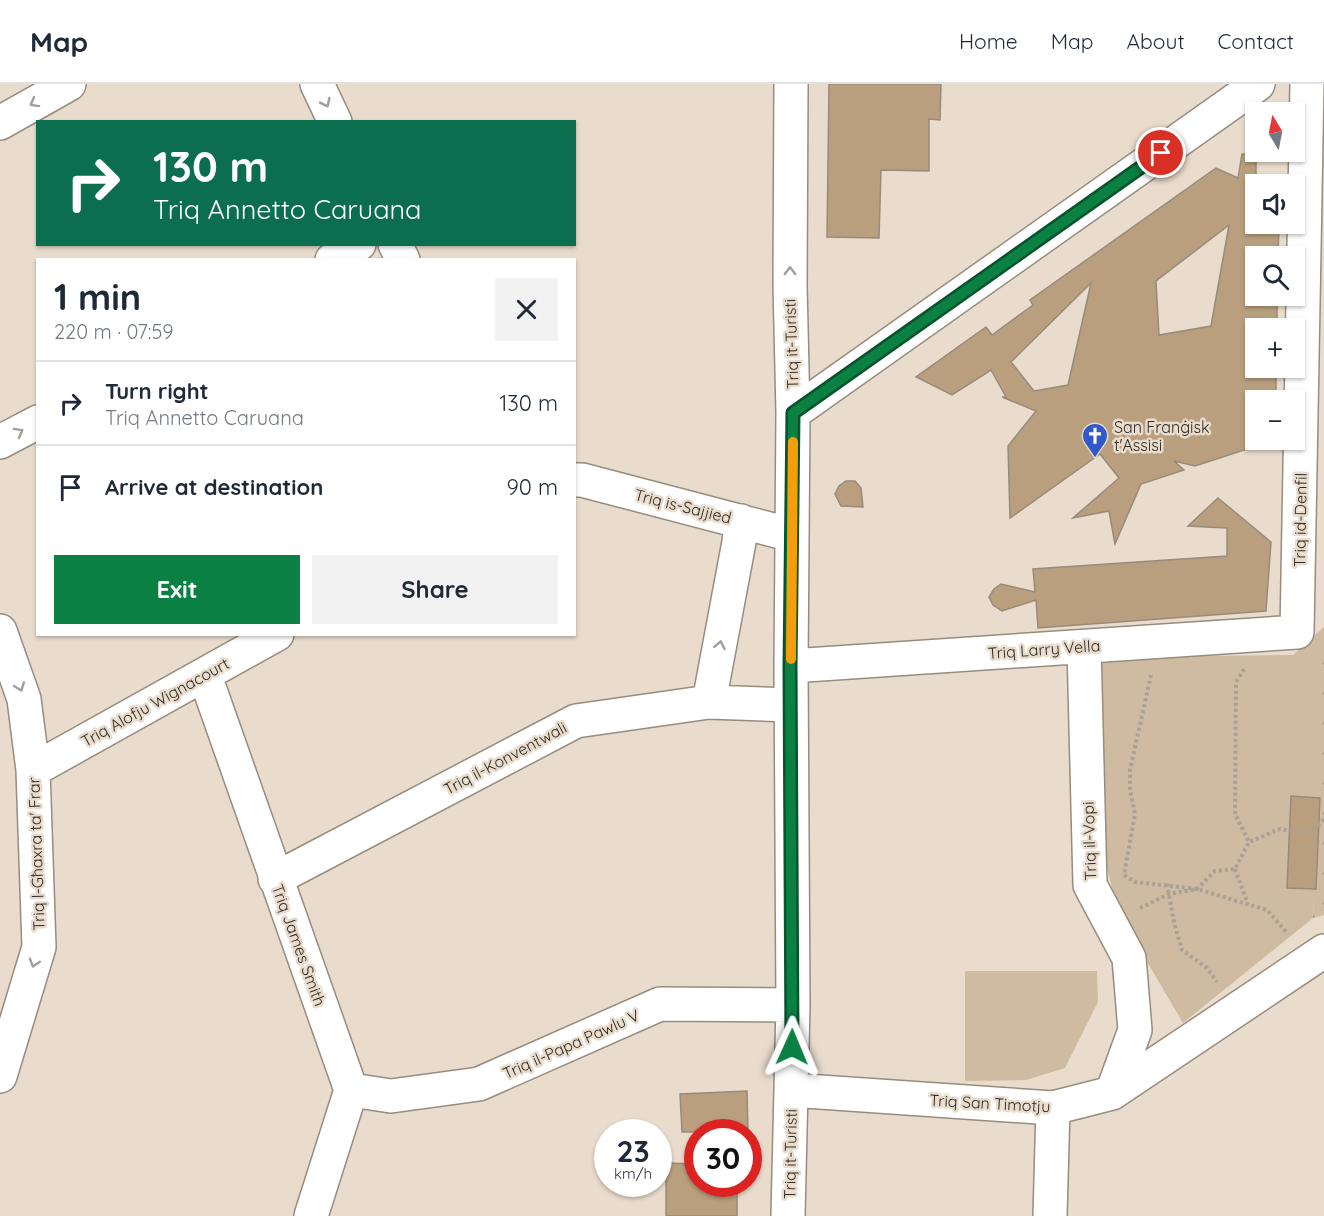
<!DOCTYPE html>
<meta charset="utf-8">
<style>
:root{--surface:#fff;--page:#f2f2f3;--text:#1f2937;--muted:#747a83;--line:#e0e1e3;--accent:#0b8043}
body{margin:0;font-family:Quicksand,sans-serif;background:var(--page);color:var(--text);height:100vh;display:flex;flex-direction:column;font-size:22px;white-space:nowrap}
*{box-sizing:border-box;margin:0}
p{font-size:20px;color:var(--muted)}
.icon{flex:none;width:33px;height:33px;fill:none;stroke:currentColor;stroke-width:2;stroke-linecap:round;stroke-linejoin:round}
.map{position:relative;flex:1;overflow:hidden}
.panel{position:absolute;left:36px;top:174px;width:540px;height:378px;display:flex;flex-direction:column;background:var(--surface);border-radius:0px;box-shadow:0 2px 4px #0004}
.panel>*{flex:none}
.guide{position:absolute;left:36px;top:36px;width:540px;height:126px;border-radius:0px;box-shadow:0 2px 4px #0004;background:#0b6e4f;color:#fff;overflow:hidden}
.needle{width:39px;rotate:350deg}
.tools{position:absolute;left:1245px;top:18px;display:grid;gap:12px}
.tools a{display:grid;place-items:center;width:60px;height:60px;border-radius:0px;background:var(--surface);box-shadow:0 2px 4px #0004;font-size:30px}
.speed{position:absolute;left:594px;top:1035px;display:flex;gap:12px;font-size:30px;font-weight:700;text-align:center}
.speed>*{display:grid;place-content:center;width:78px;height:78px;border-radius:50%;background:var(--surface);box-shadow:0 2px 4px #0004;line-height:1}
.speed small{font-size:15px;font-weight:400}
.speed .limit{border:9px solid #d22;background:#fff;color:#111}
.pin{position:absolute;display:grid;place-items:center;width:51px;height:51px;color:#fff;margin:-26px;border:3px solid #fff;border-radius:50%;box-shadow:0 2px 6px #0007}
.me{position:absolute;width:66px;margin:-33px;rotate:1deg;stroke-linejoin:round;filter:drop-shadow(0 0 4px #0008)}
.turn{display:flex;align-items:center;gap:21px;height:126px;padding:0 18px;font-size:27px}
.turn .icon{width:78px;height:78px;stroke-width:2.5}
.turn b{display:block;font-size:42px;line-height:51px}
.round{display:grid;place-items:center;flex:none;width:63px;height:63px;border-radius:0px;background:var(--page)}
.headline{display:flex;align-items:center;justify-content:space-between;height:102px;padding:0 18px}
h1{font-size:36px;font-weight:700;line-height:45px}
.button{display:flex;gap:12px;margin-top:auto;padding:12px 18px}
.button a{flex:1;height:69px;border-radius:0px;background:var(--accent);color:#fff;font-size:24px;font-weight:700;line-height:69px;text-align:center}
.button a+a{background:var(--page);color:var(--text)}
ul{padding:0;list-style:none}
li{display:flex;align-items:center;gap:18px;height:84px;padding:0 18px;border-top:2px solid var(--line)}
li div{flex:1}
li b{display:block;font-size:22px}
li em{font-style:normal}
header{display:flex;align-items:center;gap:36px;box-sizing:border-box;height:84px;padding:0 30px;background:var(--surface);border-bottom:2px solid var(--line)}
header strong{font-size:28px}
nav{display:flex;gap:33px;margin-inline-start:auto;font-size:21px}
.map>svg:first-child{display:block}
.grass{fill:#cfbba1}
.forest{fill:url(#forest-firs)}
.building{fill:#b99f7d;stroke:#978b7d;stroke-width:1.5;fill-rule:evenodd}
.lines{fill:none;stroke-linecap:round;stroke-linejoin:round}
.minor-casing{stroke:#978c7d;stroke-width:36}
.path{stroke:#aba094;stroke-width:4;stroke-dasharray:3 3;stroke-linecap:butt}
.minor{stroke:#fff;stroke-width:33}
.oneway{stroke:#a19f9c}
.route-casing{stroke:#07532c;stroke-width:15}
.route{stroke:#0b8043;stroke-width:10}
.slow{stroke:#f59e0b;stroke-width:10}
.labels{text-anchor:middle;stroke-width:5;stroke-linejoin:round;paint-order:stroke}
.street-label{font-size:16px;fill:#2f2a24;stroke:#e9dccc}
.poi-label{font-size:16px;fill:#2f2a24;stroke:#e9dccc;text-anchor:start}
</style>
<header>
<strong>Map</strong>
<nav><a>Home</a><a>Map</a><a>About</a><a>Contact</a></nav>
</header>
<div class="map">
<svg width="1324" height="1132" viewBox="0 0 1324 1132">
<defs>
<pattern id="forest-firs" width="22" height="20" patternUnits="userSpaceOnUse" patternTransform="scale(1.5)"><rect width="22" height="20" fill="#cfbba1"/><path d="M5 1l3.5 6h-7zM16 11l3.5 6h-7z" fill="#a89883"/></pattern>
</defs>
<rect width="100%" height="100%" fill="#e9dccc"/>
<!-- grass -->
<path class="grass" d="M1324 543V591L1313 834 1183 939 1119 830 1105 777 1096 573 1293 571Z
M965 887H1097L1098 918 1065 984 1026 996 965 997Z"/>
<!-- forest -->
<path class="forest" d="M1324 550V831L1313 834Z"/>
<!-- building -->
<path class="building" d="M829 0H941L940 36 929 35V87L881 86 879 154 827 153Z
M1242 70 1256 71V140H1279L1278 172H1256V212H1277V244H1256V284H1276V316H1256V356H1275L1195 382 1174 377 1184 386 1141 400 1115 460 1109 427 1073 434 1119 394 1100 370 1010 434 1008 362 1036 327 1002 313H1006L991 286 952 311 916 293 986 243 992 251 1033 221 1030 216 1216 84 1238 94ZM1229 141 1211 242 1159 251 1156 197ZM1091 199 1068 301 1034 307 1011 278Z
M846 397H855L861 404 863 423 841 422 835 410 839 402Z
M1218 414 1271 458 1266 527 1038 544 1036 516 1002 527 993 521 989 513 994 505 1001 500 1035 508 1033 485 1227 472V444L1188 442Z
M1291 712 1320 714 1316 805 1287 804Z
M747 1007 748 1048H682L680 1010Z
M666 1079 698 1080V1100H737V1132H666Z"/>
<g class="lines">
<defs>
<path id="minor" d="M317 0 335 38
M0 39 69 0
M395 160 403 176
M332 176 359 160
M793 329 1258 0
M0 358 38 338
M574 396H582L792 451
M0 547 24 615 33 686 39 863 0 992
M1084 563 1090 801 1129 874 1135 946 1112 1009
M791 582 1297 548 1307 0
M205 592 351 1006 311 1132
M709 618 739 458 741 437
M33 686 277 550
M275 795 576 637 709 618 791 621
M351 1006 391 1012 479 1000 660 920 793 921
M791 1006 1053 1024 1112 1009 1324 867
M788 1132 793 921 791 582 793 329 790 201 791 0
M1050 1132 1053 1024"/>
</defs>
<!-- minor casing -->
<use href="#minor" class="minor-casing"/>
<!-- path -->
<path class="path" d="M1244 585 1236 598 1235 730 1249 758
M1151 591 1130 686V706L1135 730 1124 791 1135 798 1197 805 1267 826 1288 850
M1235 785 1248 820
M1167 800 1174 838 1182 866 1207 884 1217 898
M1140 824 1169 810 1197 805 1215 787 1235 785 1249 758 1280 745 1302 749 1318 742 1324 735"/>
<!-- minor -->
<use href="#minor" class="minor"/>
</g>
<!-- one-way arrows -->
<defs><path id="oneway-chevron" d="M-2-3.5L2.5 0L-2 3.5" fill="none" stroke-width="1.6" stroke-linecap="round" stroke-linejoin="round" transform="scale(1.5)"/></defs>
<g class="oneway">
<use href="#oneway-chevron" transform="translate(34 19) rotate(151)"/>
<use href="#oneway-chevron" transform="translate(326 19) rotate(64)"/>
<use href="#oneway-chevron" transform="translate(790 187) rotate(-90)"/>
<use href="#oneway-chevron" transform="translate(19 348) rotate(-29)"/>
<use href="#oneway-chevron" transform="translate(720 561) rotate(-79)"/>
<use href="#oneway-chevron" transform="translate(20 603) rotate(70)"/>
<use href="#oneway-chevron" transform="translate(34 879) rotate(107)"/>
</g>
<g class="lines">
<defs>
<path id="route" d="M792 963 790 582 793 329 1161 69"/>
</defs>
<!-- route casing -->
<use href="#route" class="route-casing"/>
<!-- route -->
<use href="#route" class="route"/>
<!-- slow -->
<path class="slow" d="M791 575 793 358"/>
</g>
<!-- icons -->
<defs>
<symbol id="church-pin" viewBox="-11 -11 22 30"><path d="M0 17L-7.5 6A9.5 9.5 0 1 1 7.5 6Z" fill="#3159c9" stroke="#e9dccc"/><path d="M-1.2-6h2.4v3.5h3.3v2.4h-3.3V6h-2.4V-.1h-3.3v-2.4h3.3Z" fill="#fff"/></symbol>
</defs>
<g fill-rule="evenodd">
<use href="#church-pin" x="1080" y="337" width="30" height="40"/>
</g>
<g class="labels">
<!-- street labels -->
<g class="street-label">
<text transform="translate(791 260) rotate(-92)" y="6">Triq it-Turisti</text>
<text transform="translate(683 422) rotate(14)" y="6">Triq is-Sajjied</text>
<text transform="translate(1300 436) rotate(-89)" y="6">Triq id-Denfil</text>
<text transform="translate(1044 565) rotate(-4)" y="6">Triq Larry Vella</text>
<text transform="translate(155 618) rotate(-29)" y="6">Triq Alofju Wignacourt</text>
<text transform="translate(505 674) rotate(-28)" y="6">Triq il-Konventwali</text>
<text transform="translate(1089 757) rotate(-92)" y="6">Triq il-Vopi</text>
<text transform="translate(36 770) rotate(-92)" y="6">Triq l-Għaxra ta' Frar</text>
<text transform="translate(299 861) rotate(70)" y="6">Triq James Smith</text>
<text transform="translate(571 960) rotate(-24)" y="6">Triq il-Papa Pawlu V</text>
<text transform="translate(990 1019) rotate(3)" y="6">Triq San Timotju</text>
<text transform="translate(790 1070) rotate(-89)" y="6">Triq it-Turisti</text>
</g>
<!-- poi labels -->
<g class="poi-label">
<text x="1114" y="349">San Franġisk<tspan x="1114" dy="18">t'Assisi</tspan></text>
</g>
</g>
</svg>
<div class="tools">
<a><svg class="needle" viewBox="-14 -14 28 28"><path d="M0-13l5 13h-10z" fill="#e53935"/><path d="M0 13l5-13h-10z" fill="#747a83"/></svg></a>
<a><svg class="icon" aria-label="sound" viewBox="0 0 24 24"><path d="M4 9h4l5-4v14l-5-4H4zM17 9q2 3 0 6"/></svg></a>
<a><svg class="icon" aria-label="search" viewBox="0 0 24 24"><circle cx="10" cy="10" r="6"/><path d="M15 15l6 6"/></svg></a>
<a>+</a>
<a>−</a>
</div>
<div class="speed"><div>23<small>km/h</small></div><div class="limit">30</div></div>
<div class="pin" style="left:1161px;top:69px;background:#d93025"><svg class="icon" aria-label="arrive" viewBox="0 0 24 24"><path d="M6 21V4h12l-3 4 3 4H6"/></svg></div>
<svg class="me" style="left:792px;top:963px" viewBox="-20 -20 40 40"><path d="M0-17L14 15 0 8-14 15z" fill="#0b8043" stroke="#fff" stroke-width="4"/></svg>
<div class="guide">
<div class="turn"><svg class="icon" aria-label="right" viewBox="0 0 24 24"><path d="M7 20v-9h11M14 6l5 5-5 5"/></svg><div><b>130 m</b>Triq Annetto Caruana</div></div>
</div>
<section class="panel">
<div class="headline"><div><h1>1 min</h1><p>220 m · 07:59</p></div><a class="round"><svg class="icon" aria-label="close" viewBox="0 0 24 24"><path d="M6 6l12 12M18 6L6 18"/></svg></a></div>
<ul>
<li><svg class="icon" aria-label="right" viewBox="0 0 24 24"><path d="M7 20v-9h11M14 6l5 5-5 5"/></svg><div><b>Turn right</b><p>Triq Annetto Caruana</p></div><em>130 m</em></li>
<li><svg class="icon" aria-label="arrive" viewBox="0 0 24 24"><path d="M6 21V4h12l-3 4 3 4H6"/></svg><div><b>Arrive at destination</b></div><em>90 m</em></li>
</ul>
<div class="button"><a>Exit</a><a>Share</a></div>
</section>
</div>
